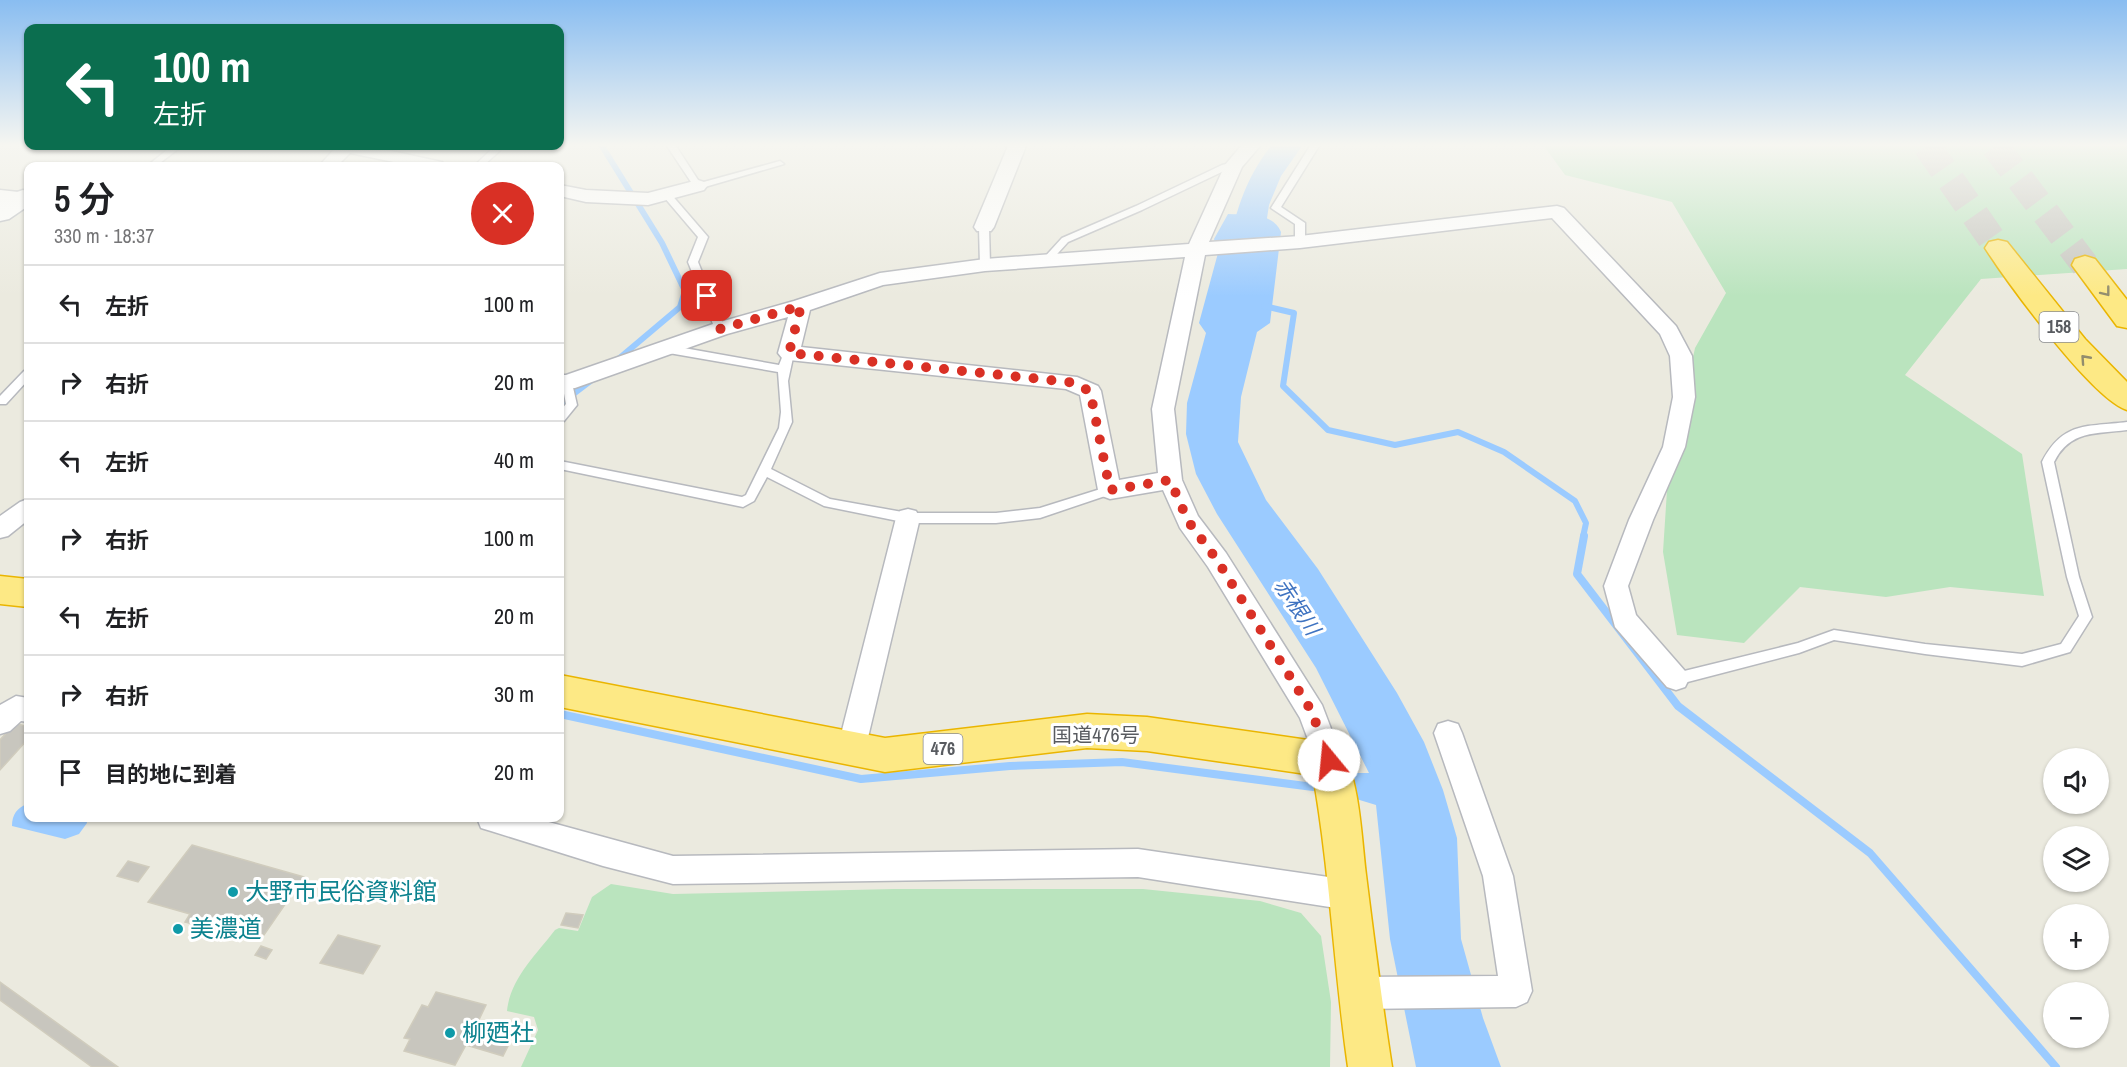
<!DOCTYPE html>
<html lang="ja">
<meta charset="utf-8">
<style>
:root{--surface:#fff;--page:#f6f6f6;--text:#202124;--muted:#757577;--line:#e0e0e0}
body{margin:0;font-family:"Archivo Narrow","Noto Sans JP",sans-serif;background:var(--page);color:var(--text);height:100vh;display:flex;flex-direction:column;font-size:22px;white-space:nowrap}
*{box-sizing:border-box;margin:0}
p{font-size:20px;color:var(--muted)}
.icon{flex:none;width:33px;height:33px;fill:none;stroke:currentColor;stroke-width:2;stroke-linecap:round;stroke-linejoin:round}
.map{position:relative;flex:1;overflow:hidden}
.details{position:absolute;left:24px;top:162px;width:540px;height:660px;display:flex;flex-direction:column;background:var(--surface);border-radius:12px;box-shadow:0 2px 4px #0004}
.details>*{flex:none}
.banner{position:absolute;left:24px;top:24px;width:540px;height:126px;border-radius:12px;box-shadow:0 2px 4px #0004;background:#0b6e4f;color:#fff;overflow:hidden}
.buttons{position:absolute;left:2043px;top:748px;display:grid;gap:12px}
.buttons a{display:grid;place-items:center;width:66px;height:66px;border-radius:50%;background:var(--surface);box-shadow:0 2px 4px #0004;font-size:30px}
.pin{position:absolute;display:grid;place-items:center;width:51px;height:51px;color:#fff;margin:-26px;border-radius:12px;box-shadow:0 3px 9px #0006}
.me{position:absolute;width:66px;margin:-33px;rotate:343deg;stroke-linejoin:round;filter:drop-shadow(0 0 4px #0008)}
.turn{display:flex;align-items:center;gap:21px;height:126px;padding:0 30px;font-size:27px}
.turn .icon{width:78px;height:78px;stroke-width:2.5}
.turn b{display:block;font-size:42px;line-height:51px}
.round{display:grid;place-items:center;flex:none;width:63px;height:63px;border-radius:32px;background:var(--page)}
.overview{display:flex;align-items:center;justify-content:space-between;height:102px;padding:0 30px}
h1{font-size:36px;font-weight:600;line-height:45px}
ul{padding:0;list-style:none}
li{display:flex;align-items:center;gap:18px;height:78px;padding:0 30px;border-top:2px solid var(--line)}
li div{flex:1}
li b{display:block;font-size:22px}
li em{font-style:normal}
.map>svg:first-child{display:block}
.green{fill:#bae4be}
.water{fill:#9bcbff}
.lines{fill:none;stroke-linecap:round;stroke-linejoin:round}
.stream-far1{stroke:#9bcbff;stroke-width:6}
.stream{stroke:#9bcbff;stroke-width:8}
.river{fill:#9bcbff;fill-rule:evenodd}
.building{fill:#c8c6be;stroke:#d0ccbd;stroke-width:1.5}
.highway-tunnel{stroke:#c6c6bf;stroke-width:28;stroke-dasharray:28 14;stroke-linecap:butt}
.lane-casing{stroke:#b7b9be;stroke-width:3}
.street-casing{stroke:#b7b9be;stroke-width:3}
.secondary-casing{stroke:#b5b8be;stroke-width:3}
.highway-casing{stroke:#eab500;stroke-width:3}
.lane{fill:#fff;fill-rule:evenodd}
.street{fill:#fff;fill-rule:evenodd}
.secondary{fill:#fff;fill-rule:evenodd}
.highway{fill:#fde985;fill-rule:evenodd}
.oneway{stroke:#928d6d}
.route{stroke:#d93025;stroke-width:10;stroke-dasharray:0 18}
.culture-dot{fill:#0f9aa8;stroke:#fff;stroke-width:2}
.labels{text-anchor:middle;stroke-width:6;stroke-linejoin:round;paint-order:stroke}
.shield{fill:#fff;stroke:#8a8c90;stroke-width:1.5}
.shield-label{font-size:18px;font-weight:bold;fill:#585b60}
.street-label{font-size:20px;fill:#585b60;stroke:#fff}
.water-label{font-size:21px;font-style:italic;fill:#3f73c1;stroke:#fff}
.near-culture-label{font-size:24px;fill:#0d838f;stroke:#fff;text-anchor:start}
</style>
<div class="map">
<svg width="2127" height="1067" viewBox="0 0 2127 1067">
<rect width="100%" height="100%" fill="#ebeadf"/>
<!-- green -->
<path class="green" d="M1544 146H2127V269L1981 279 1905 375 2022 454 2044 596 1950 587 1886 597 1800 587 1744 643 1677 635 1663 552 1668 475 1695 348 1726 293 1672 202 1565 175Z
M611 884 673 894 894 889H1143L1260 901 1301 913 1321 936 1331 1002 1330 1067H521L538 1030 534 1017 507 1011C510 979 536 955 555 930L559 928 578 931 592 897Z"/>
<!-- water -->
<path class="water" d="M1228 214C1247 215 1273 212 1281 232L1270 323 1257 332 1241 397 1238 442 1266 500 1318 569 1397 693 1424 742 1443 790 1457 838 1461 939 1483 1018 1501 1067H1416L1390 939 1376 805 1353 798 1352 773H1369L1316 668 1217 514 1196 474 1186 434 1187 403 1206 333 1199 323 1218 253 1214 239Z
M28 804V818H86L87 823 79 834 65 839 12 826C12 815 17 807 28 804Z"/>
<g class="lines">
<!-- stream-far1 -->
<path class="stream-far1" d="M602 146 662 243 685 291 680 307 616 361
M1264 306 1294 313 1283 386 1328 430 1395 445 1458 432 1504 452 1575 501 1586 523 1583 537
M560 404 593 379"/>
<!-- stream -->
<path class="stream" d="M1584 536 1577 574 1678 706 1870 853 2056 1067
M560 714 861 779 1010 766 1122 762 1313 787"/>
<!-- river -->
<path class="river" d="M1271 146H1302L1281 176 1269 205 1259 271 1254 279 1242 282 1230 279 1225 271C1232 224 1241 184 1271 146Z"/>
</g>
<!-- building -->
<path class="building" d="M15 723 28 727V739L0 770V740Z
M192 845 304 877 264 935 213 921 208 928 185 922 190 914 148 902Z
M128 861 149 867 138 882 117 876Z
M566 913 583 915 578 928 561 925Z
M338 935 380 946 363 974 320 963Z
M261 946 272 950 266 959 255 955Z
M0 982 118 1067H92L0 1000Z
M436 992 486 1005 475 1028 512 1038 503 1056 466 1045 455 1065 404 1051 410 1039 404 1038 422 1005 428 1007Z"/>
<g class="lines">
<!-- highway-tunnel -->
<path class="highway-tunnel" d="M1927 146 1998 248
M1995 146 2085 265"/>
<defs>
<path id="lane" d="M172 146H182L156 166H147Z
M495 146H505L483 166H474Z
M667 146H676L700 183 780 161 784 164 698 189 695 188Z
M1310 146H1319L1281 207 1305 223V242L1300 245 1295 242V224L1271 208Z
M1234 162 1238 165 1237 167 1228 169 1142 210 1068 242 1049 263 1046 264 1041 261 1062 238 1136 206 1222 165Z
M667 192 670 193 708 237 698 262 725 329 724 331 720 333 715 329 688 262 698 237 664 197 662 195Z
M984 224 989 227 990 265 985 268 980 265 979 227Z
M667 345 779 365 785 350H793L794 353 788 381 792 422 771 469 830 499 908 513H996L1040 508 1110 486 1116 490 1114 493 1040 518 996 523H908L824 506 767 477 754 501 743 507 560 469V461L742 497 746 495 779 428 781 412 778 372 663 352 662 349Z
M28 370V380L6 404H0V396L24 371Z
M567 379 572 383 577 405 564 421 560 422V411L566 404 562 383Z
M2127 422V430C2096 434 2070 430 2054 462L2079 577 2092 617 2070 652 2022 666 1925 654 1834 640 1799 653 1676 685 1671 683 1669 679 1671 675 1676 673 1798 643 1834 630 1925 644 2022 654 2061 644 2079 616 2067 577 2042 462C2063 421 2087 427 2127 422Z"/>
<path id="street" d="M337 146H368L442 162 445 166H413L350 153 337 166H319Z
M1008 146H1026L994 227 991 231H977L974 227Z
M1241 146H1260L1242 167 1209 242 1300 236 1557 206 1564 208 1676 326 1692 356 1695 397 1685 447 1653 520 1628 586 1636 615 1685 671 1689 679 1685 687 1676 690 1667 687 1615 627 1604 586 1629 520 1663 447 1673 397 1670 356 1660 334 1552 218 1300 248 1205 255 1174 409 1182 480 1198 516 1226 553 1322 705 1343 760 1339 769 1329 773 1319 769 1300 718 1208 567 1180 528 1163 490 1110 499 1102 496 1098 490 1080 395 1066 389 789 360 782 358 778 353 788 317 727 334 575 388 560 389V375H566L713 324 794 301 880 273 985 259 1189 244 1225 165ZM1185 257 1152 409 1158 473 1119 480 1101 391 1098 386 1077 377 801 347 810 310 883 285 985 271Z
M698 180 704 182 707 186 704 190 648 205 586 202 560 196V185L586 190 648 193Z
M0 190 28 193V205L0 202Z
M28 499V520L8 536 0 538V516L20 502Z
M908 509 916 511 920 518 865 750 861 759 851 762 841 759 837 750 896 518 900 511Z
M16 696 28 698V722L21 721 10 731 0 734V705Z
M1448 721 1458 724 1462 733 1513 876 1532 991 1527 1002 1516 1007 1359 1009 1348 1004 1343 993 1348 982 1359 977 1498 976 1483 876 1434 733 1438 724Z
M477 818H534L673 856 1138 849 1349 880 1360 885 1364 895 1360 905 1349 910 1138 877 673 884 603 866 491 831 481 828Z"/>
<path id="secondary" d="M23 190 28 192V206L9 219 0 221V202L14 193Z"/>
<path id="highway" d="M1998 240 2007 242 2085 339 2127 382V410C2092 399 2007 282 1985 248L1989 242Z
M2085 256 2095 259 2127 300V328L2117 326 2072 265 2075 259Z
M0 576 28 579V607L0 604Z
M560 675 885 738 1087 714 1147 717 1329 743 1342 748C1360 786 1361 833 1366 875 1374 939 1382 1003 1392 1067H1348C1334 970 1330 871 1313 775L1147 751 1087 748 885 772 560 707Z"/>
</defs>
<!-- lane casing -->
<use href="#lane" class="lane-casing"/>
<!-- street casing -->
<use href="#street" class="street-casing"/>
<!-- secondary casing -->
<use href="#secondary" class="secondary-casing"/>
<!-- highway casing -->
<use href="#highway" class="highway-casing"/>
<!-- lane -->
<use href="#lane" class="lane"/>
<!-- street -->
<use href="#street" class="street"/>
<!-- secondary -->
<use href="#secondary" class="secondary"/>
<!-- highway -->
<use href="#highway" class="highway"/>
</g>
<!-- one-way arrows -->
<defs><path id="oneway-chevron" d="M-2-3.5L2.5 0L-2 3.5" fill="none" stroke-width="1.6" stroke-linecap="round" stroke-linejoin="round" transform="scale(1.5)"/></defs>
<g class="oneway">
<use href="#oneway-chevron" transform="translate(2106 292) rotate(52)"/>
<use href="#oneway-chevron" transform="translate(2085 359) rotate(-132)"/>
</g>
<!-- sky -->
<linearGradient id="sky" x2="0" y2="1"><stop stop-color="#89bdf1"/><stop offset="0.49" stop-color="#f6f6f1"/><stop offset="1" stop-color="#f6f6f1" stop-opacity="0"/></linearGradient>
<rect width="2127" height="296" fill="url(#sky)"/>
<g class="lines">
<!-- route -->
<path class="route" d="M707 296 720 329 801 306 789 353 1069 382 1090 391 1110 490 1170 480 1188 521 1217 560 1312 712 1329 760"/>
</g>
<!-- markers -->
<g class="culture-dot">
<circle cx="233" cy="892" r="6"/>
<circle cx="178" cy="929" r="6"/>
<circle cx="450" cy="1033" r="6"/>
</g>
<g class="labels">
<!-- shield labels -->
<g class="shield">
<rect x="2039.5" y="312" width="39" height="30" rx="4.5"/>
<rect x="923.5" y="734" width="39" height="30" rx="4.5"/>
</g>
<g class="shield-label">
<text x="2059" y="333">158</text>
<text x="943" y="755">476</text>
</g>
<!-- street labels -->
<g class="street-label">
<text x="1096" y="742">国道476号</text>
</g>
<!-- water labels -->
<g class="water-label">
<text transform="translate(1297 607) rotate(56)" y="7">赤根川</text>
</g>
<!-- near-culture labels -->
<g class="near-culture-label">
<text x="245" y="900">大野市民俗資料館</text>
<text x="190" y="937">美濃道</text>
<text x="462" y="1041">柳廼社</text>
</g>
</g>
</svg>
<div class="buttons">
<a><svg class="icon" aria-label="sound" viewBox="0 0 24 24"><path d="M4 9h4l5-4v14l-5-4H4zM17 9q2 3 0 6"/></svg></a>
<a><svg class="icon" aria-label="layers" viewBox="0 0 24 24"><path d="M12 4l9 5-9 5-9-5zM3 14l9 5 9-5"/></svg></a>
<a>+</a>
<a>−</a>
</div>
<div class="pin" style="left:707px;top:296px;background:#d93025"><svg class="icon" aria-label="arrive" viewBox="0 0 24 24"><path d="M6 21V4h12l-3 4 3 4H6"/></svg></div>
<svg class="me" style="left:1329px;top:760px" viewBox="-20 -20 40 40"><circle r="19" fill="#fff"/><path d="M0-13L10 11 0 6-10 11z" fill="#d93025"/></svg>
<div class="banner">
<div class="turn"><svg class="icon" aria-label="left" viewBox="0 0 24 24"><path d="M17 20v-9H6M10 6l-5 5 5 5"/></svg><div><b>100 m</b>左折</div></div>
</div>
<section class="details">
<div class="overview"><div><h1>5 分</h1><p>330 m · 18:37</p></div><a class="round" style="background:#d93025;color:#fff"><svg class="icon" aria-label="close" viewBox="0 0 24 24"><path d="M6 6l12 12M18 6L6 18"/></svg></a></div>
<ul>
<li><svg class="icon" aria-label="left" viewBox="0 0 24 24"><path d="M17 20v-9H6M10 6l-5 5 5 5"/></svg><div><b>左折</b></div><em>100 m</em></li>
<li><svg class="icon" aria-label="right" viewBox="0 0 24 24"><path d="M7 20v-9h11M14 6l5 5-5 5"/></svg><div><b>右折</b></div><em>20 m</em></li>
<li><svg class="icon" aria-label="left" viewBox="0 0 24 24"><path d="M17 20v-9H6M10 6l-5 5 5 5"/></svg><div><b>左折</b></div><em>40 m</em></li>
<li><svg class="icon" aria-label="right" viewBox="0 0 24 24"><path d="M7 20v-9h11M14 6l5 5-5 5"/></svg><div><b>右折</b></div><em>100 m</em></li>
<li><svg class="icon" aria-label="left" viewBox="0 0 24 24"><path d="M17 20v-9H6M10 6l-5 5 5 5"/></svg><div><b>左折</b></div><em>20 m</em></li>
<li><svg class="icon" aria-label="right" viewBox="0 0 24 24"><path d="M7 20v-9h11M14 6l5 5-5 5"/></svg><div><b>右折</b></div><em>30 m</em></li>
<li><svg class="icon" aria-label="arrive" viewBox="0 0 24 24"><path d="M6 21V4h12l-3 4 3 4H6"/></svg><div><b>目的地に到着</b></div><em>20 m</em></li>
</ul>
</section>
</div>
